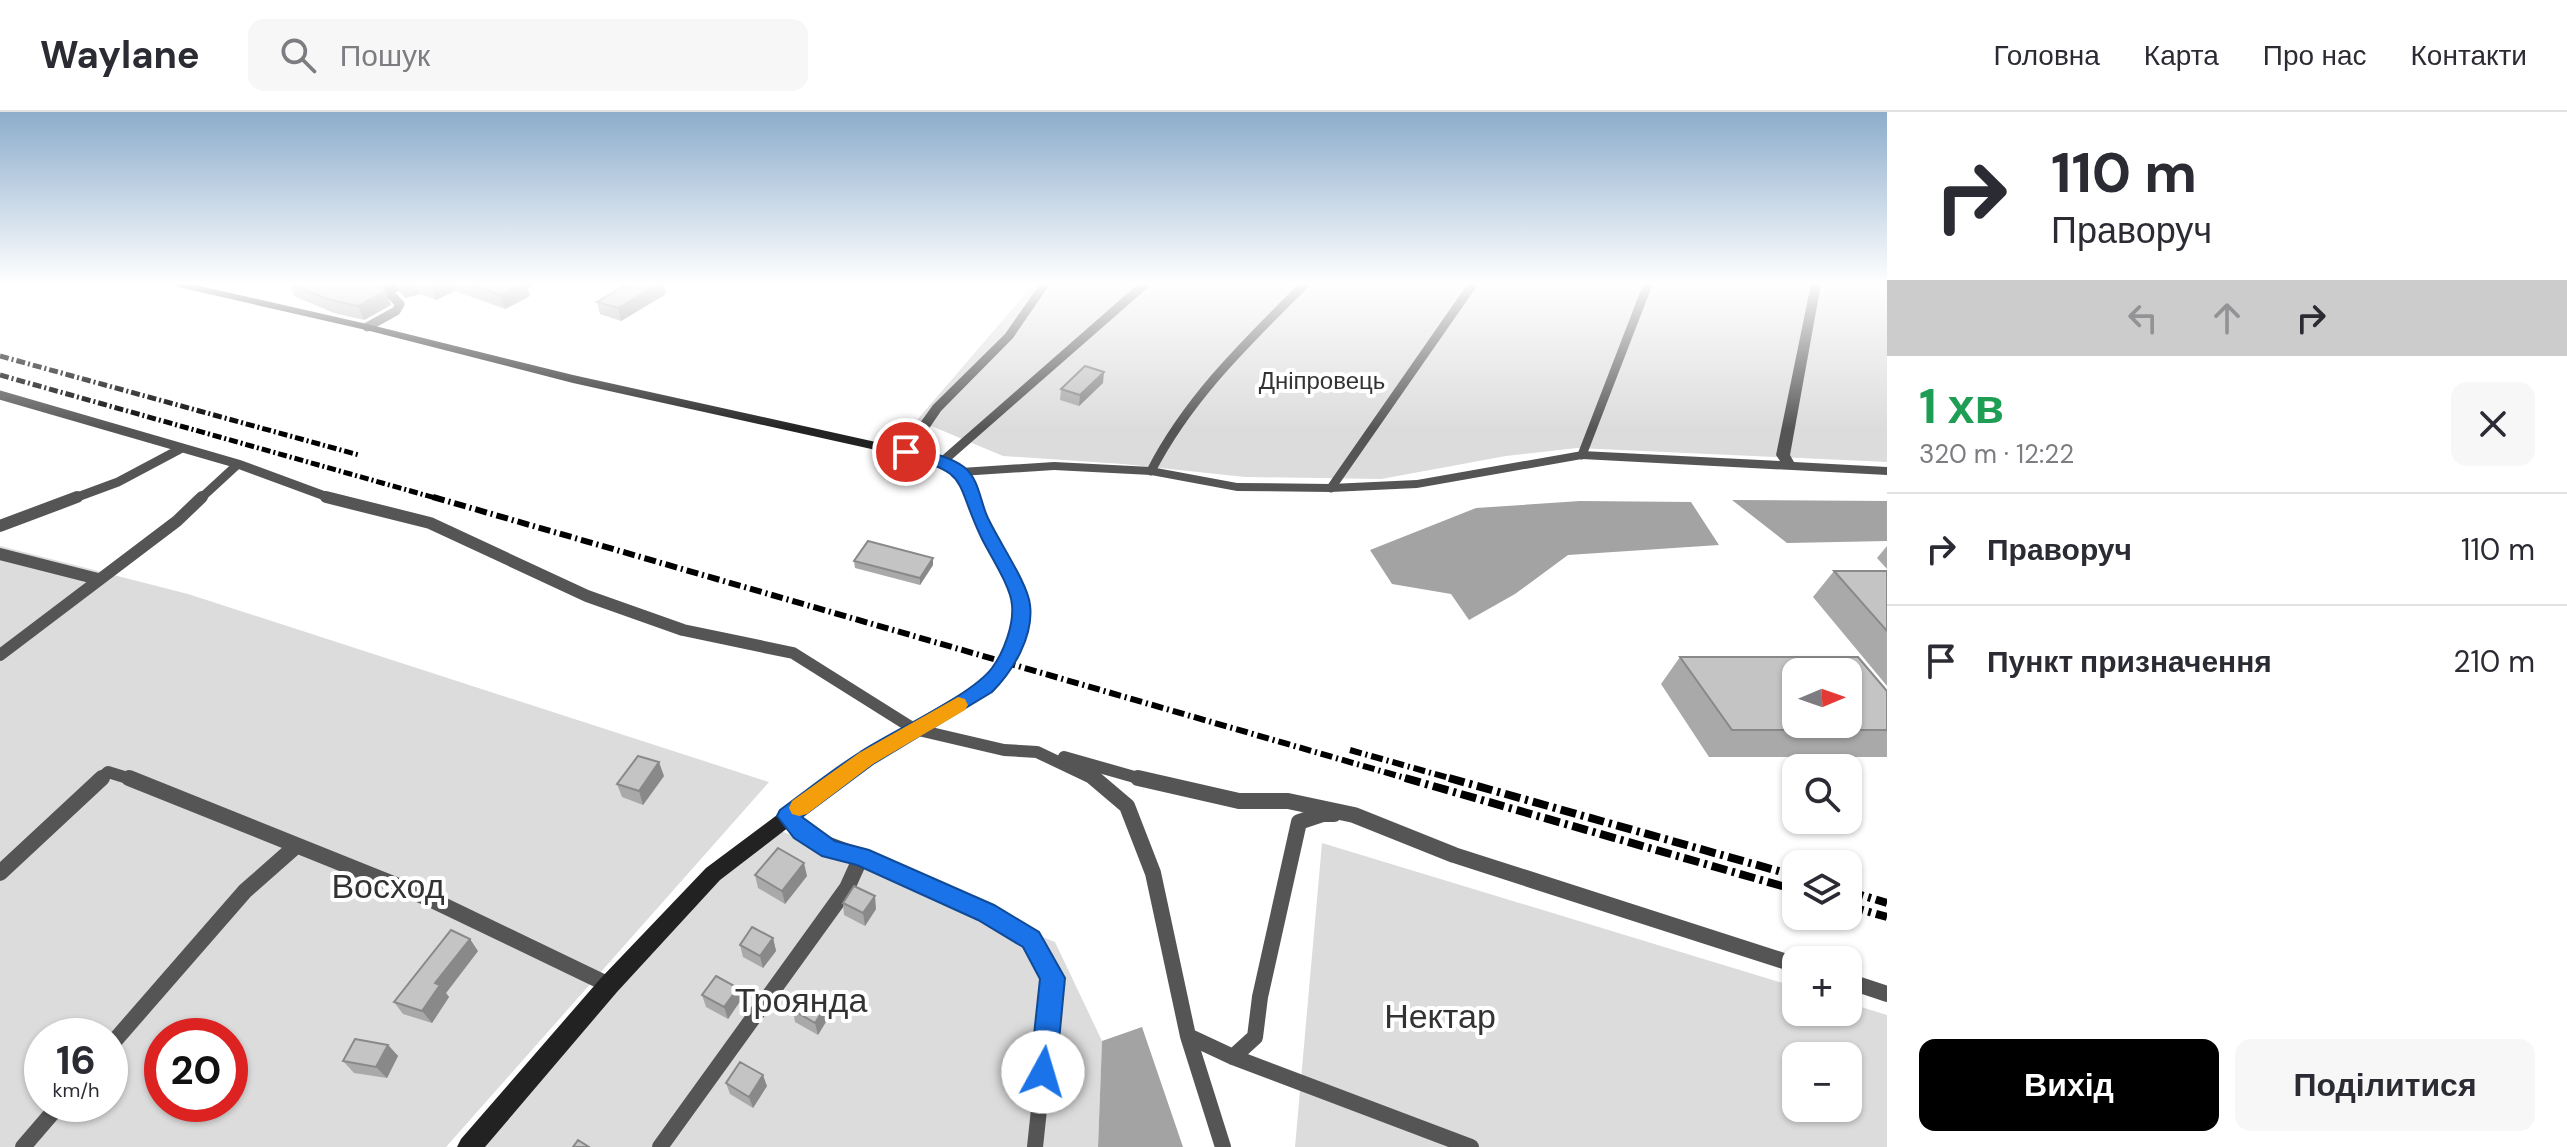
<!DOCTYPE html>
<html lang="uk">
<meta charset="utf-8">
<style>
:root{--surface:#fff;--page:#f7f7f7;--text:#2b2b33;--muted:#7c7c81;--line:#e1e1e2;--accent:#000}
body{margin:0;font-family:"DM Sans",sans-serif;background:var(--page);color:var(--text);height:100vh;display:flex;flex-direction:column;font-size:30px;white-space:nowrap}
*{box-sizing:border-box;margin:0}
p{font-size:26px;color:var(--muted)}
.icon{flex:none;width:44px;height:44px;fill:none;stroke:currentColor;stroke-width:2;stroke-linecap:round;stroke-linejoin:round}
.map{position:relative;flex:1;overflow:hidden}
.panel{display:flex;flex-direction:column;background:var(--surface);width:680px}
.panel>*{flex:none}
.top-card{background:#fff;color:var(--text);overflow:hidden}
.needle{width:52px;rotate:88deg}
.buttons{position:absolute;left:1782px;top:546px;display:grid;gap:16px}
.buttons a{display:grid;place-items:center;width:80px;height:80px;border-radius:16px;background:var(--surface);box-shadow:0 2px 6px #0004;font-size:40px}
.speed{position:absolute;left:24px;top:906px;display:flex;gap:16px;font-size:40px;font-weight:700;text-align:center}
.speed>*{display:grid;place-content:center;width:104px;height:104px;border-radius:50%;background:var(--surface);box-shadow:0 2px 6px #0004;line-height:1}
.speed small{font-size:20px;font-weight:400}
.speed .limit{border:12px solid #d22;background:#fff;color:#111}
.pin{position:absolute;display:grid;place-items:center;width:68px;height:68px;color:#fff;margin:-34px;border:4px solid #fff;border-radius:50%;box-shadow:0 2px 8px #0007}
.me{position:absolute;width:88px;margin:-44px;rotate:6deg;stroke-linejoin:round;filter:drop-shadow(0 0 6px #0008)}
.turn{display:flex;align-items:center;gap:28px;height:168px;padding:0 32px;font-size:36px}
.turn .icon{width:104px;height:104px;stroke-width:2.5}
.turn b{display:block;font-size:56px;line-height:68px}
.lanes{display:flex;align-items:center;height:76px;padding:0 32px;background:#0003;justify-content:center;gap:40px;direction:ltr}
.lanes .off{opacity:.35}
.round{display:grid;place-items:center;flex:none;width:84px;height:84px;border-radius:16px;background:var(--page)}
.head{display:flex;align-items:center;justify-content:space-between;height:136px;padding:0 32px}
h1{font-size:48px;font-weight:800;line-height:60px;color:#1e9e55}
.cta{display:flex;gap:16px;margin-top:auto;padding:16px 32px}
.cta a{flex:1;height:92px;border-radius:16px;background:var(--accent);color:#fff;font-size:32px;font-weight:800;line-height:92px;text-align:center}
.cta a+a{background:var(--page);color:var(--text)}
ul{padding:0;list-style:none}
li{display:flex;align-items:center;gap:24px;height:112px;padding:0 32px;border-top:2px solid var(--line)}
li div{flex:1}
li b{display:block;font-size:30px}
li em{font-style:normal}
header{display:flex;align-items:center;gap:48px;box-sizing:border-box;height:112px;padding:0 40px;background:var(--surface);border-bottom:2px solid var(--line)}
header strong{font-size:38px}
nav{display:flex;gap:44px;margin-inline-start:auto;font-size:28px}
.search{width:560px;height:72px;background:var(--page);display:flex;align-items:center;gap:20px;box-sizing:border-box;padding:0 28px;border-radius:16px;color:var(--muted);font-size:30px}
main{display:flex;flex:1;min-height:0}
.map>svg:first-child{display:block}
.green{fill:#dcdcdc;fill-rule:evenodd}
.water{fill:#a3a3a3}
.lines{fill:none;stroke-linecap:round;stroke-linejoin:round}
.lane-far2{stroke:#555;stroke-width:9}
.lane-far1{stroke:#555;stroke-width:12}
.lane{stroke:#555;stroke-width:16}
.street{fill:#555;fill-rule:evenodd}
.secondary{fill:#222;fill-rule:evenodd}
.rail-far2{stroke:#000;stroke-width:5;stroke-dasharray:9 3 2 3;stroke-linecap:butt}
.rail-far1{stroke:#000;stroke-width:6;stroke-dasharray:12 4 2 4;stroke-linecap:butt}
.rail{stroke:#000;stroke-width:8;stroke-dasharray:16 5 3 5;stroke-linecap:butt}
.wall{fill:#a9a9a9}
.shaded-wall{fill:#898989}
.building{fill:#c4c4c4;stroke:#898989;stroke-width:2;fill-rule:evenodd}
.route{fill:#1a73e8;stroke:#114b97;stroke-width:2}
.slow{fill:#f59e0b}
.labels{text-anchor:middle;stroke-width:8;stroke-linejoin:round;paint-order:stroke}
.far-park-label{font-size:24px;fill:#333;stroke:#fff}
.near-park-label{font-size:34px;fill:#333;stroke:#fff}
</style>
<header>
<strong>Waylane</strong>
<div class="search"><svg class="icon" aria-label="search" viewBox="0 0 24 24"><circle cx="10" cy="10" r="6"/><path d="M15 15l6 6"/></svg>Пошук</div>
<nav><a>Головна</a><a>Карта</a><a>Про нас</a><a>Контакти</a></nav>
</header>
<main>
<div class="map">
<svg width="1887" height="1035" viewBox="0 0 1887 1035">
<rect width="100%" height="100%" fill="#fff"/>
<!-- green -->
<path class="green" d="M1034 172H1887V350L1577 336 1506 344 1381 367 1245 365 1123 352 1003 344 917 308Z
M0 434 188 482 769 670 446 1035H0ZM42 924H110V992H42ZM162 924H230V992H162Z
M766 713 1055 830 1102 929 1098 1035H477Z
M1322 731 1796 875V900H1848V891L1887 903V1035H1295ZM1796 944H1848V996H1796Z"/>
<!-- water -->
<path class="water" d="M1732 388 1887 389V429L1787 431Z
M1580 389 1691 390 1719 433 1568 443 1515 482 1469 508 1451 482 1392 472 1370 438 1476 396Z
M1142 915 1183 1035H1098L1102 929Z"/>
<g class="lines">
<!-- lane-far2 -->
<path class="lane-far2" d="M367 215 396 199 400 192 387 179 403 172
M0 283 238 352 333 387
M1582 343 1648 172
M943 349 1145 172
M1151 359C1189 285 1247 230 1305 172
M1331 376 1473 172
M72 387 118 370 182 336
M200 387 238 352"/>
<!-- lane-far1 -->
<path class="lane-far1" d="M326 385 430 411 587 484 683 518 793 541 914 617 1004 638 1037 640 1096 668
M0 414 77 385
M0 442 98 467
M0 543 177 409 202 385
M1064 645 1145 668
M99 668 108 660 134 668"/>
<!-- lane -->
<path class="lane" d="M129 666 428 786 609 873
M1094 666 1127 694 1153 761 1188 924 1233 945 1471 1035
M1138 666 1239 689H1288L1354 703 1454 743 1796 853
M861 745 986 800 1031 827 1053 866 1035 1035
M0 761 102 666
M1848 869 1887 882
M1188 924 1223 1035
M110 934 245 779 296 734
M1233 945 1255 925 1260 885 1299 710 1323 702H1334
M23 1035 60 992
M660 1035 847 776 861 745 821 730 788 704"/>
<!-- street -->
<path class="street" d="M1040 172H1050L1013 226 941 299 911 343H901L899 340 933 293 1005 222Z
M1811 172H1821L1790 343 1794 350 1887 355V363L1582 347 1417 376 1331 380 1237 379 1151 363 1054 358 961 364 954 360 961 356 1054 350 1151 355 1237 371 1331 372 1417 368 1582 339 1780 349 1776 343Z"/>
<!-- secondary -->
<path class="secondary" d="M173 172H191L367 212 573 263 948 346 966 357 976 371 986 403 1029 490V508L1018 542 1005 565 991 579 872 651 720 768 617 880 485 1035H457L461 1027 601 866 706 756 860 641 979 571C998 551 1017 521 1013 493 1011 475 983 427 974 407 969 396 968 383 962 372 958 362 947 357 939 352L573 271 366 218 178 175Z"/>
<!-- rail-far2 -->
<path class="rail-far2" d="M0 244 359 343
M0 263 439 387"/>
<!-- rail-far1 -->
<path class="rail-far1" d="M433 385 1412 668
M1350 638 1456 668"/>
<!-- rail -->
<path class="rail" d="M1405 666 1796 778
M1449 666 1796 764
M1848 779 1887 791
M1848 794 1887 805"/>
</g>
<!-- wall -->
<path class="wall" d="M289 172H389L382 176 391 193 364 208 334 201 294 184Z
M396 172H535L528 176 530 184 505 197 455 179 436 188 420 182 405 186 400 181Z
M666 182 621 209 600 202 597 190Z
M1103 271 1079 294 1060 288 1061 277Z
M1887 434V457L1877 446Z
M933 446V453L920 473 855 456 854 449Z
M1834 459H1887V574L1813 485Z
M1680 545 1887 579V645H1709L1661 572Z
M664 664 643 693 622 685 617 672Z
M755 763 807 764 785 792 758 776Z
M843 791 876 797 865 814 844 803Z
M773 826 776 839 763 856 743 845 740 833Z
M478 839 446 881 449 885 432 911 403 902 394 890Z
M702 883 741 888 728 907 706 895Z
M828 891 830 903 818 923 795 910 793 898Z
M388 933 398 944 387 966 354 961 343 949Z
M726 971 767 974 753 996 730 982Z"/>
<!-- shaded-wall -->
<path class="shaded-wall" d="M376 172H389L380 177 385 179 391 193 364 208 358 194Z
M399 172H416L420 182 405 186Z
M435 172H453L455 179 436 188 431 174Z
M517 172H535L528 176 530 184 505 197 500 183Z
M659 172H664L666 182 621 209 618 196Z
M1104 260 1103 271 1079 294 1080 283Z
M933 446V453L920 473V466Z
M659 650 664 664 643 693 639 679Z
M804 751 807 764 785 792 782 779Z
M875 784 876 797 865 814 863 801Z
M773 826 776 839 763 856 760 844Z
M470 827 478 839 446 881 449 885 432 911 422 899 435 871Z
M738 876 741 888 728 907 724 895Z
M828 891 830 903 818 923 815 911Z
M388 933 398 944 387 966 376 955Z
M763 963 767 974 753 996 749 985Z"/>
<!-- building -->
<path class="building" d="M292 172H378L385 179 358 194 327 187Z
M469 172H522L500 183Z
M628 172H659L618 196 597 190Z
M1085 254 1104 260 1080 283 1061 277Z
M868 429 933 446 920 466 854 449Z
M1834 459H1887V519Z
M1680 545H1858L1887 579V618H1732ZM1796 560H1848V612H1796Z
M638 644 659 650 639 679 617 672Z
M778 736 804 751 782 779 755 763Z
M854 774 875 784 863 801 843 791Z
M752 815 773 826 760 844 740 833Z
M451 818 470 827 435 871 440 873 422 899 394 890Z
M716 864 738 876 724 895 702 883Z
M806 879 828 891 815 911 793 898Z
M355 927 388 933 376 955 343 949Z
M740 950 763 963 749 985 726 971Z
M578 1028 589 1035H573Z"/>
<!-- sky -->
<linearGradient id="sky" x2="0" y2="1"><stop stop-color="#8cadcc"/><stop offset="0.54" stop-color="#fff"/><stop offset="1" stop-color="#fff" stop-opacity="0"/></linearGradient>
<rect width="1887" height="317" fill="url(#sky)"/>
<!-- route -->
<path class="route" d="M906 335C926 340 947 343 964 355 979 367 980 388 987 404 997 427 1028 471 1030 493 1034 524 1013 559 992 580L873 652 802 705 835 729 869 738 994 793 1039 820 1065 866 1056 960 1052 969 1043 973 1034 969 1030 960 1040 867 1023 835 978 808 857 753 822 744 794 726 777 704 780 698C806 679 832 658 859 641 892 619 971 584 992 556 1004 540 1014 512 1012 493 1011 475 990 443 982 427 953 367 972 361 900 343L898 340Z"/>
<!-- slow -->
<path class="slow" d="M958 585 965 587 968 593 965 598 873 652 807 702 799 704 792 702 789 696 792 689 859 641Z"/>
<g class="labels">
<!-- far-park labels -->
<g class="far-park-label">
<text x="1322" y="277">Дніпровець</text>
</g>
<!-- near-park labels -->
<g class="near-park-label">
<text x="388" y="786">Восход</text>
<text x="801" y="900">Троянда</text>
<text x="1440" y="916">Нектар</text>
</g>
</g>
</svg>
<div class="buttons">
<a><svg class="needle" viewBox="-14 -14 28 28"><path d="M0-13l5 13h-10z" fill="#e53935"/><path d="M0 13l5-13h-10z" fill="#7c7c81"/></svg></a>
<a><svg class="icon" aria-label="search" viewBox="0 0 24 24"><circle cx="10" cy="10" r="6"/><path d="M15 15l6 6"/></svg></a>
<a><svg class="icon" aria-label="layers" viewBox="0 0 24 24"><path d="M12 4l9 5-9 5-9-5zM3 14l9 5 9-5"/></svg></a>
<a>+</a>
<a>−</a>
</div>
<div class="speed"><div>16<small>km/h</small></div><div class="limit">20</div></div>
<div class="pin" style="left:906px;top:340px;background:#d93025"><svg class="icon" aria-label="arrive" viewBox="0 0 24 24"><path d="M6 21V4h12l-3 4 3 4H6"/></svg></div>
<svg class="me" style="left:1043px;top:960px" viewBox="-20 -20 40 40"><circle r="19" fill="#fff"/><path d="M0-13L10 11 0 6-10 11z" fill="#1a73e8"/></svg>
</div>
<section class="panel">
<div class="top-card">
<div class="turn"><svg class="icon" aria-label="right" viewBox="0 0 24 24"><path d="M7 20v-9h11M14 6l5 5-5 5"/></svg><div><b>110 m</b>Праворуч</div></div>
<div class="lanes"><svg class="icon off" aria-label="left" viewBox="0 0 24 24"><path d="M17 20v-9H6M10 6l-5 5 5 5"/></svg><svg class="icon off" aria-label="ahead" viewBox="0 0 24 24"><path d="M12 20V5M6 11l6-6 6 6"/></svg><svg class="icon" aria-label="right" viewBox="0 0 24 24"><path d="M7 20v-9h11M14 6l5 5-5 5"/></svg></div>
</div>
<div class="head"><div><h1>1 хв</h1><p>320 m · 12:22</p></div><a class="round"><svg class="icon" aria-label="close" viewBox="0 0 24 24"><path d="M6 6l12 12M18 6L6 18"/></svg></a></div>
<ul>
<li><svg class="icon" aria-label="right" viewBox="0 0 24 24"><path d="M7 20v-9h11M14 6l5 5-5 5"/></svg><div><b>Праворуч</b></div><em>110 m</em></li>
<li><svg class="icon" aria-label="arrive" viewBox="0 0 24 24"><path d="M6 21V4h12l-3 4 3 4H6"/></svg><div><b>Пункт призначення</b></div><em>210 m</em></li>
</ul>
<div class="cta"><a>Вихід</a><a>Поділитися</a></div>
</section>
</main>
